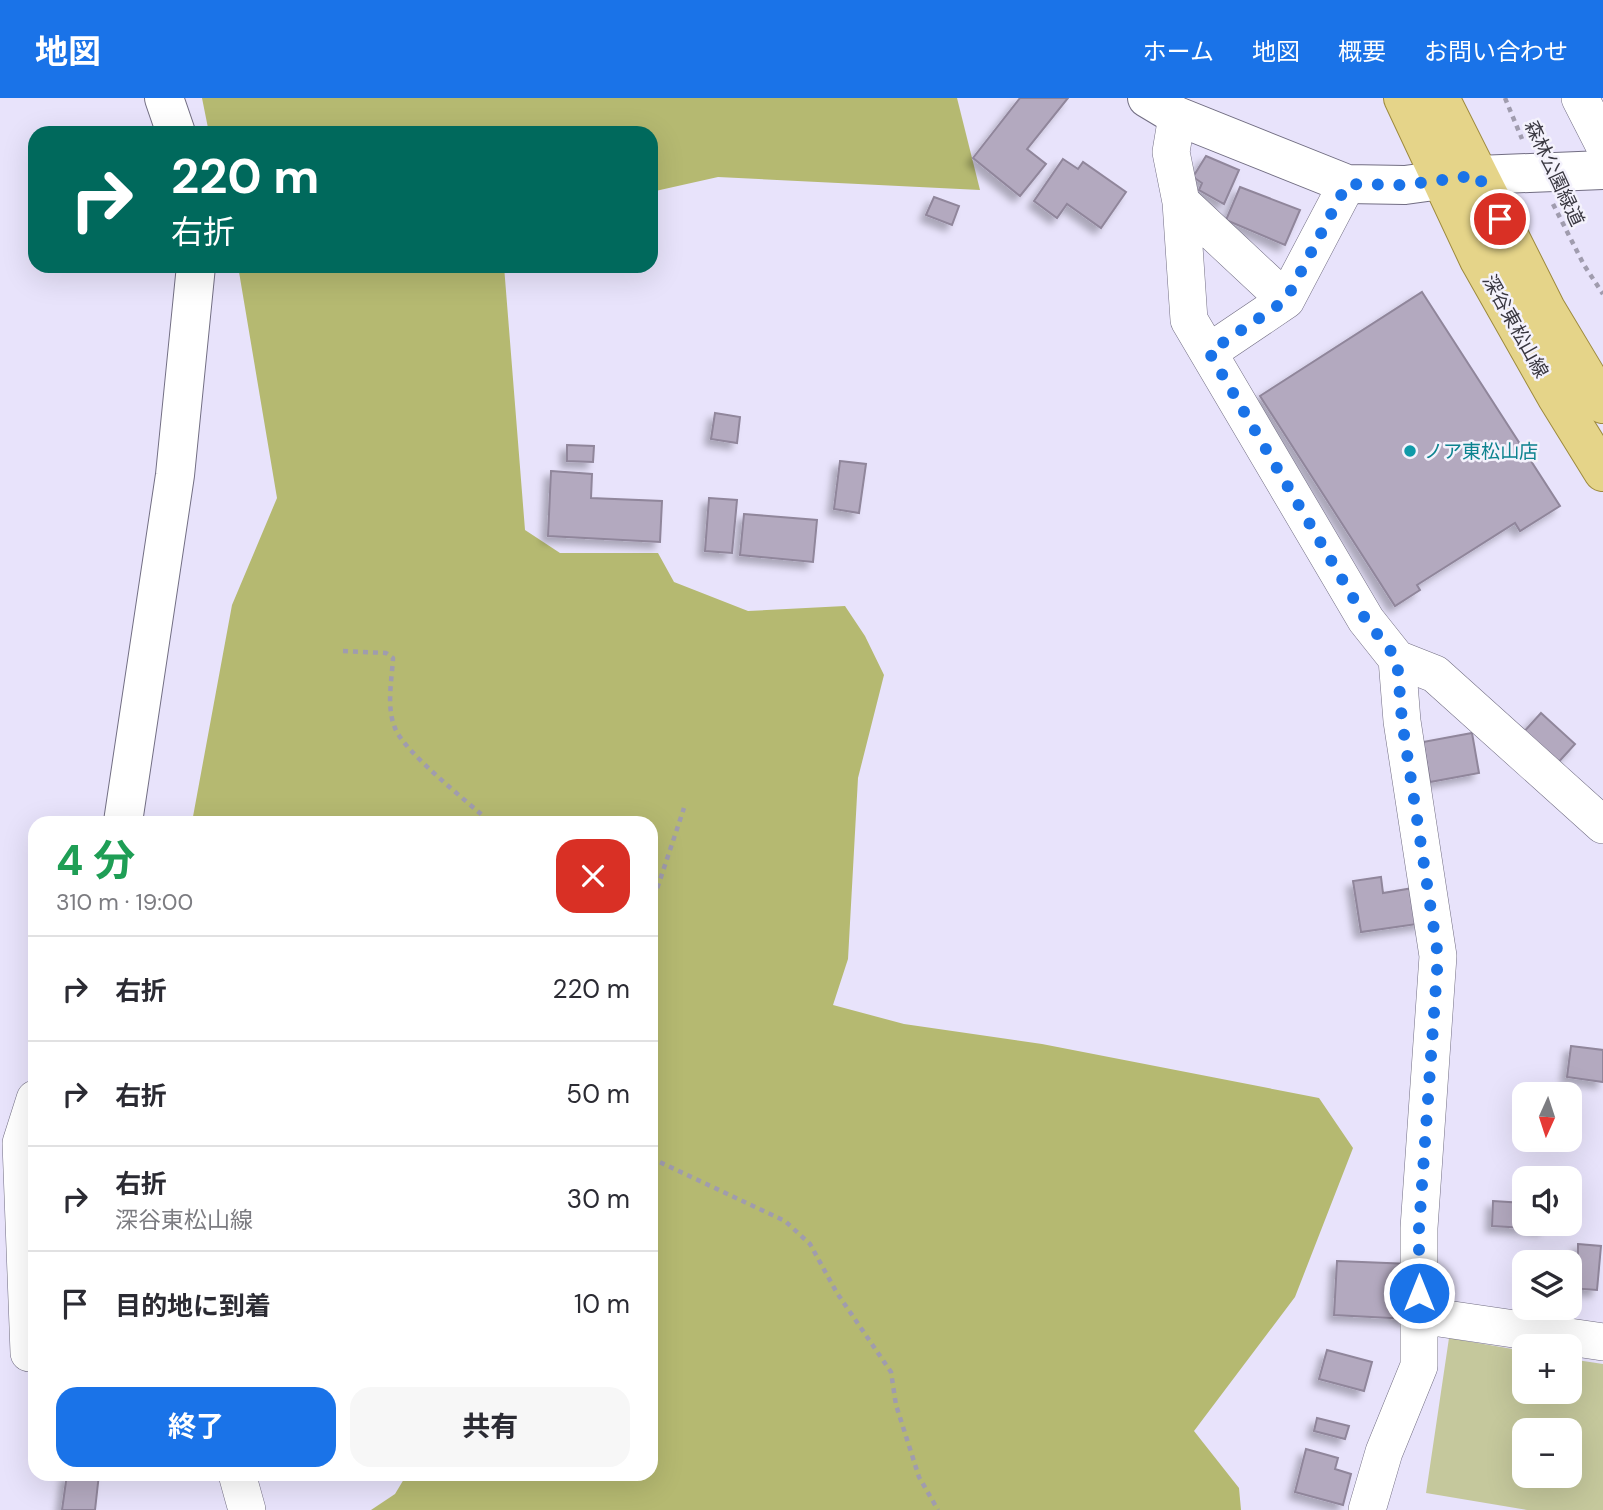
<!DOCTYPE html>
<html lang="ja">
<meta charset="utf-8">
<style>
:root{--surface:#fff;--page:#f7f7f7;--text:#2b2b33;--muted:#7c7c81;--line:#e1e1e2;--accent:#1a73e8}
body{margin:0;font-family:"DM Sans","Noto Sans JP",sans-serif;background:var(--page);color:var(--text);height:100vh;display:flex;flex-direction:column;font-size:26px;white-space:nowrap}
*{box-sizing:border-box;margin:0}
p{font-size:23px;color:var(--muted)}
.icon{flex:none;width:38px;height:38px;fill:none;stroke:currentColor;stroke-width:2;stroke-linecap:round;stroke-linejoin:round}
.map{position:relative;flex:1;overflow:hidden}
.sheet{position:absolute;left:28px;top:718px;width:630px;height:665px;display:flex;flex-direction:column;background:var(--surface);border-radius:21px;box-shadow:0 7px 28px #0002}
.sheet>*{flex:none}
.top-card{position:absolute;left:28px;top:28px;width:630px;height:147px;border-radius:21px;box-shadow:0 7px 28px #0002;background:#00695c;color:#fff;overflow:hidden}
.needle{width:46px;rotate:183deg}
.controls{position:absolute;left:1512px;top:984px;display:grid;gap:14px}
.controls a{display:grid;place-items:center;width:70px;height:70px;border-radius:14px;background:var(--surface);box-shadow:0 7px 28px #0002;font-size:35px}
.pin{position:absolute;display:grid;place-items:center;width:60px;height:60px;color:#fff;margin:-30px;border:4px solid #fff;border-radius:50%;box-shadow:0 2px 7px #0007}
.me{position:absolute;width:77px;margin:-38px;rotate:0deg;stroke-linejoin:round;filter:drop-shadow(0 0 5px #0008)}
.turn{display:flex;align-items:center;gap:24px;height:147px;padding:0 28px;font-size:32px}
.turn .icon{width:91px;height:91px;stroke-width:2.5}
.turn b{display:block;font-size:49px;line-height:60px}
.round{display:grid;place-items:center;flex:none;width:74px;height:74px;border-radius:21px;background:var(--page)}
.summary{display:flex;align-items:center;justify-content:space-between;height:119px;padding:0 28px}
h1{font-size:42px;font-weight:700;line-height:52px;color:#1e9e55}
.cta{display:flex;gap:14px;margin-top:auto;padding:14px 28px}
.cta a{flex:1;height:80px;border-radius:21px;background:var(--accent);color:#fff;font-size:28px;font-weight:700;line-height:80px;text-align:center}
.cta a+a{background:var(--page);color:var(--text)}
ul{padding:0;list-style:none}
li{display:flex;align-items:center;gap:21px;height:105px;padding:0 28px;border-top:2px solid var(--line)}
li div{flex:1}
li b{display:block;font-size:26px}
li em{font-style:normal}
header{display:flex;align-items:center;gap:42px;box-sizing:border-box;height:98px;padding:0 35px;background:var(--accent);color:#fff}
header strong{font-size:33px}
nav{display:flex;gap:38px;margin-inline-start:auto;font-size:24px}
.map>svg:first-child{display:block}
.green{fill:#c5c89c;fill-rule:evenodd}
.forest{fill:#b5b971}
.building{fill:#b3a9bf;stroke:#90869b;stroke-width:2;filter:url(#shadow)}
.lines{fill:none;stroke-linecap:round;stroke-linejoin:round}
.minor-casing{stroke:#726e83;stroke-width:38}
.tertiary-casing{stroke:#726e83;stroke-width:40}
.primary-casing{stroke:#9d8a3d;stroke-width:40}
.path{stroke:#a09cae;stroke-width:4.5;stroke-dasharray:5 5;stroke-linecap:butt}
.minor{stroke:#fff;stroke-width:37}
.tertiary{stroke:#fff;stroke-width:38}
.primary{stroke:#e5d489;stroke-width:38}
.route{stroke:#1a73e8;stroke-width:12;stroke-dasharray:0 21.6}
.culture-dot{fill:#0f9aa8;stroke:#f4f2fc;stroke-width:2.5}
.labels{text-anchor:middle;stroke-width:5;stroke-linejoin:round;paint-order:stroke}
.street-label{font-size:19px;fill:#393740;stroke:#f4f2fc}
.culture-label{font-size:19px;fill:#0d838f;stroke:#f4f2fc;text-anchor:start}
</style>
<header>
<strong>地図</strong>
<nav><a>ホーム</a><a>地図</a><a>概要</a><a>お問い合わせ</a></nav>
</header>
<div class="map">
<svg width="1603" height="1412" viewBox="0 0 1603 1412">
<defs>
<filter id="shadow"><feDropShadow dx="-6" dy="6" stdDeviation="3.5" flood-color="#0004"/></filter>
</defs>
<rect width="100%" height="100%" fill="#e8e3fb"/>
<!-- green -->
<path class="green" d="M1449 1240 1524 1253V1293H1570V1261L1603 1266V1412H1527L1426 1395ZM1524 1332H1570V1377H1524Z"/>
<!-- forest -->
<path class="forest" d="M202 0H957L980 92 718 79 651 94V35H209Z
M238 168H504L525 432 560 455H658L674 484 748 513 845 508 865 538 884 577 858 680 848 861 833 907 904 926 1042 946 1319 1000 1353 1050 1295 1199 1194 1333 1239 1390 1241 1412H371L395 1396 407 1376H651V724H192L232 507 277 400Z"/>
<!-- building -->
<path class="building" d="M1020 0H1068L1027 51 1046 66 1020 98 973 60Z
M1206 58 1239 72 1224 106 1199 92 1202 85 1193 79Z
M1063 61 1078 71 1083 64 1126 94 1101 130 1067 106 1057 120 1034 103Z
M1240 89 1300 112 1285 147 1226 122Z
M934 99 959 108 952 127 926 117Z
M1422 194 1560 408 1520 433 1515 425 1417 487 1420 492 1395 508 1260 298Z
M715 315 740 319 737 345 711 341Z
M567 347 594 348 593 364 567 363Z
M840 363 866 366 859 415 834 411Z
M551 373 592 376 591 400 662 403 660 444 548 438Z
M709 400 737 402 732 455 705 453Z
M744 416 817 422 813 464 740 457Z
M1541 615 1575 646 1555 668 1521 637Z
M1472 635 1479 675 1430 684 1423 644Z
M1381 779 1383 795 1419 789 1424 825 1361 834 1353 783Z
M1571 948 1603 952V984L1567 979Z
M1493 1103 1524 1105V1125H1545V1131L1492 1128Z
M1578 1146 1601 1148 1597 1192 1570 1190V1164H1554L1555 1154 1578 1156Z
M1337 1163 1411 1166 1409 1221 1334 1217Z
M1327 1252 1372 1264 1364 1293 1319 1281Z
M1317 1320 1349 1328 1345 1341 1314 1333Z
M1306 1351 1338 1360 1335 1371 1351 1376 1343 1407 1295 1394Z
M67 1376H99L95 1412H62Z"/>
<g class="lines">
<defs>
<path id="minor" d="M1580 0 1603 45
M1177 18 1171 54 1181 104 1189 222 1366 522 1397 561 1435 576 1603 727
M1181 104 1286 202
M1209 254 1286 202 1347 86
M1419 1217 1603 1244
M29 1255 21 1045 35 1001
M237 1376 247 1412
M1367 1412 1384 1354 1419 1268V1130L1438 858 1402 623 1397 561"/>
<path id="tertiary" d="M164 0 176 35
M1147 0 1177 18 1347 86 1405 87 1478 77 1603 72
M123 724 175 377 196 168"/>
<path id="primary" d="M1403 0 1479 162 1556 298 1603 374
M1440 0 1546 211 1603 306"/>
</defs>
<!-- minor casing -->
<use href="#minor" class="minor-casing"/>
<!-- tertiary casing -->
<use href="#tertiary" class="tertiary-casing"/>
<!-- primary casing -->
<use href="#primary" class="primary-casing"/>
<!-- path -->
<path class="path" d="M1505 0 1522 41
M1553 106 1584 167 1603 196
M343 553 386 555 393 560C392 581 386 609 395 630 404 654 468 704 490 724
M651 809 684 710
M651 1060 785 1123 810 1146 837 1195 891 1274 896 1307 919 1379 938 1412"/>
<!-- minor -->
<use href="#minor" class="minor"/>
<!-- tertiary -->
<use href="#tertiary" class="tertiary"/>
<!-- primary -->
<use href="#primary" class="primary"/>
</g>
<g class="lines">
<!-- route -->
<path class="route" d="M1419 1195V1130L1438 858 1402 623 1397 561 1366 522 1209 254 1286 202 1347 86 1405 87 1478 77 1500 121"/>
</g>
<!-- markers -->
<circle class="culture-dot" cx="1410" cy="353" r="7"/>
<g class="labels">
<!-- street labels -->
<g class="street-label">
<text transform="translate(1555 75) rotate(65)" y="7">森林公園緑道</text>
<text transform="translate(1516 228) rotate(61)" y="7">深谷東松山線</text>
</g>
<!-- culture labels -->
<g class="culture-label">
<text x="1424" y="360">ノア東松山店</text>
</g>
</g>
</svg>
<div class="controls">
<a><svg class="needle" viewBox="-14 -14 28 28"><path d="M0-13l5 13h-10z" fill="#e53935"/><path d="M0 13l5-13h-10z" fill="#7c7c81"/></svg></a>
<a><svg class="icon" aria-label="sound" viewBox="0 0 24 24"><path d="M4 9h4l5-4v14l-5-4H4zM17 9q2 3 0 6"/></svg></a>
<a><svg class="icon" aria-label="layers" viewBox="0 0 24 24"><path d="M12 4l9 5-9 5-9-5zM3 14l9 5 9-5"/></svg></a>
<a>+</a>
<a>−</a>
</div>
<div class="pin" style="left:1500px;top:121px;background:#d93025"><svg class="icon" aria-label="arrive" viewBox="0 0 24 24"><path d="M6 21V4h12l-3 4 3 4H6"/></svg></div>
<svg class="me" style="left:1419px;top:1195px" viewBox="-20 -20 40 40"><circle r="17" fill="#1a73e8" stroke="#fff" stroke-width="3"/><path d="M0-11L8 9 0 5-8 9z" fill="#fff"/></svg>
<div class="top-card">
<div class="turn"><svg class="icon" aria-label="right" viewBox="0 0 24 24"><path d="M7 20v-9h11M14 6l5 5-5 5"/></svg><div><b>220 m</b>右折</div></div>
</div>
<section class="sheet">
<div class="summary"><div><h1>4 分</h1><p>310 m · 19:00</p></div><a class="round" style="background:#d93025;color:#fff"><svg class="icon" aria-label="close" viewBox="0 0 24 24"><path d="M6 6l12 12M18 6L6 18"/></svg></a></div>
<ul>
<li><svg class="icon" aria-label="right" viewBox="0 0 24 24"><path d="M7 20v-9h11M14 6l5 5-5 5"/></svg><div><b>右折</b></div><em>220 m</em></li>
<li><svg class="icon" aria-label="right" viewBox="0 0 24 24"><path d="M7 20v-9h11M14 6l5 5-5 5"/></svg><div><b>右折</b></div><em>50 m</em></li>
<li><svg class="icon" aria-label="right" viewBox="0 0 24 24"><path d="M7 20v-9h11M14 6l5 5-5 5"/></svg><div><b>右折</b><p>深谷東松山線</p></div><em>30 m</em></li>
<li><svg class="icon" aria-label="arrive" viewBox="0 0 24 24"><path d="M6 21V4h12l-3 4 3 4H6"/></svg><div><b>目的地に到着</b></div><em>10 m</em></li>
</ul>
<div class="cta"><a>終了</a><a>共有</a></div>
</section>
</div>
